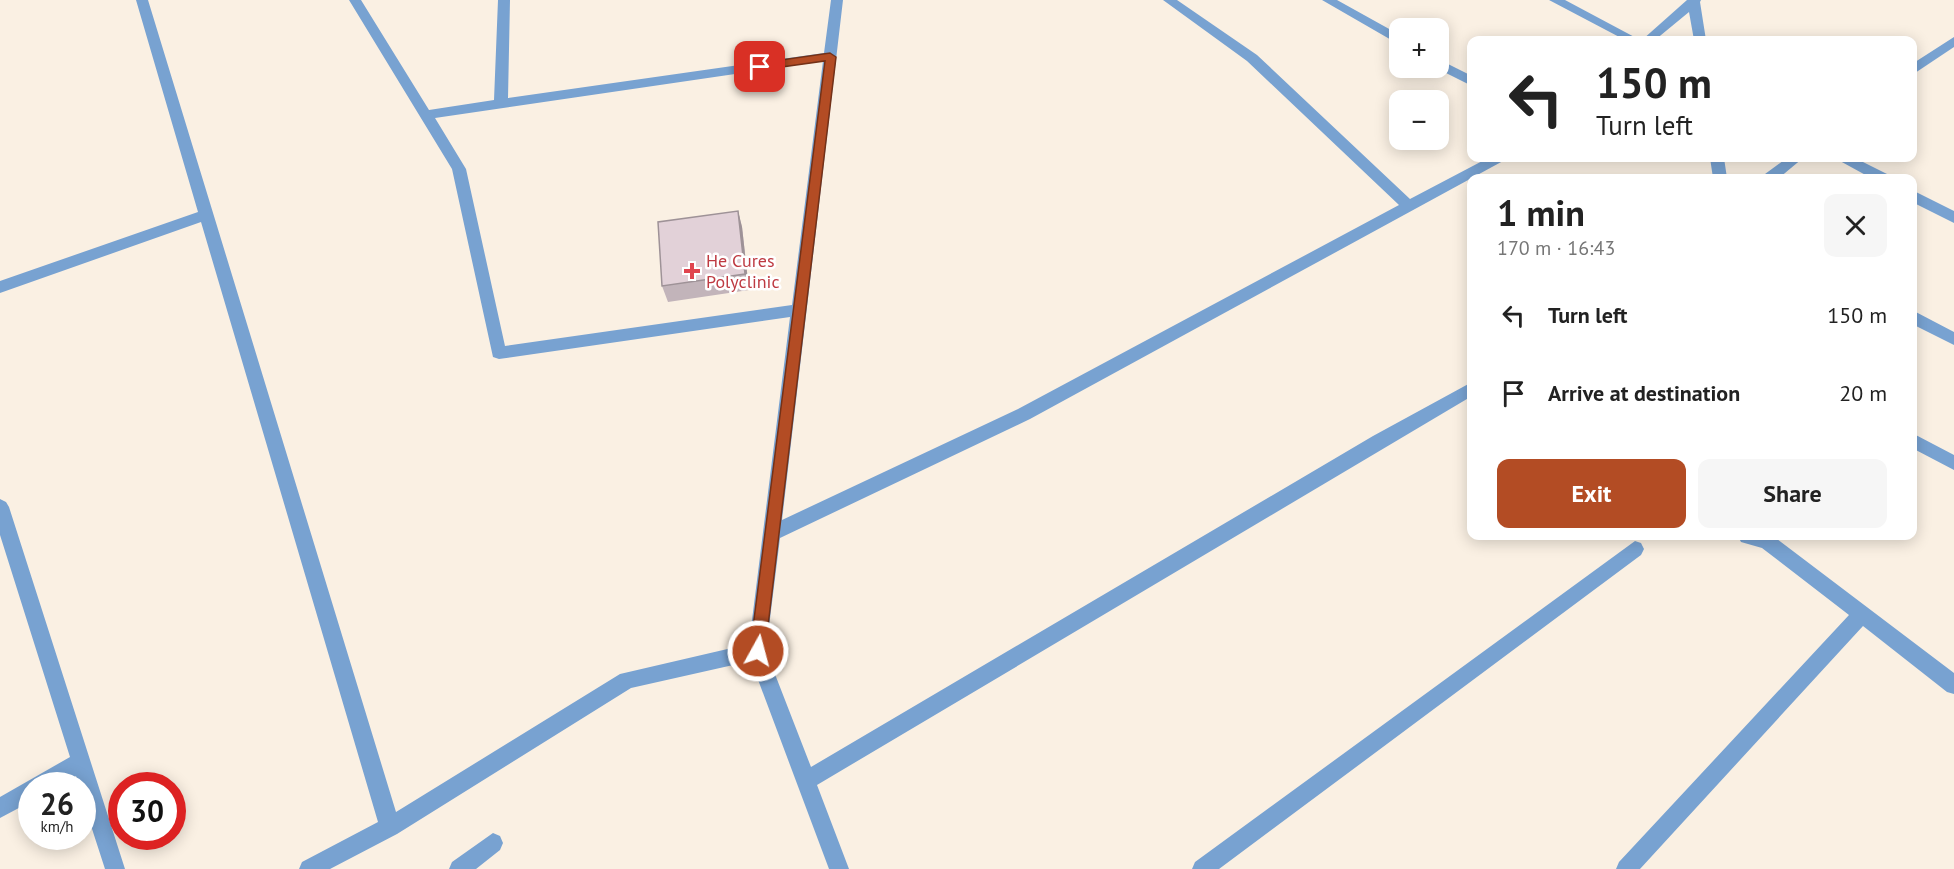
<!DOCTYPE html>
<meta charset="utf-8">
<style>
:root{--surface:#fff;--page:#f6f6f6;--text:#222;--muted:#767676;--accent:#b34c24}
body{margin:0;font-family:"PT Sans",sans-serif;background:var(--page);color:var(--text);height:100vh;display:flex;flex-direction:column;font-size:22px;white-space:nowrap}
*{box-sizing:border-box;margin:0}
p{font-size:20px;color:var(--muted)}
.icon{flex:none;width:33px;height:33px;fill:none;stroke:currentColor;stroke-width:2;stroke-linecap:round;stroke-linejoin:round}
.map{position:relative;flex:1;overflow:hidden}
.panel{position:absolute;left:1467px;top:174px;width:450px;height:366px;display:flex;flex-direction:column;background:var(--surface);border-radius:12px;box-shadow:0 3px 15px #0003}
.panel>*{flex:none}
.hud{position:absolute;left:1467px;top:36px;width:450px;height:126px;border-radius:12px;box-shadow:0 3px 15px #0003;background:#fff;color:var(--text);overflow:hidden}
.controls{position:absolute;left:1389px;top:18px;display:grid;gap:12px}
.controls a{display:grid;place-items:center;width:60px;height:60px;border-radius:12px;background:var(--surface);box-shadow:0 3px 15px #0003;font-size:30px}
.speed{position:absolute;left:18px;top:772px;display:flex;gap:12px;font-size:30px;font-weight:700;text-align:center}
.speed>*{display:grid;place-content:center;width:78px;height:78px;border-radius:50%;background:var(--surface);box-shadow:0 3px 15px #0003;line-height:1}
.speed small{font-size:15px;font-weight:400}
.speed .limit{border:9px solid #d22;background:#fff;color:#111}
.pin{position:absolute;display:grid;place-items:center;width:51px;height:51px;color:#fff;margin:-26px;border-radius:12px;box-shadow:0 3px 9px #0006}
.me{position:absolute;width:66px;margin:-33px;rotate:7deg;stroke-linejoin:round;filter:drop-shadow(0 0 4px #0008)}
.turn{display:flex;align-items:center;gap:21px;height:126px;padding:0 30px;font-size:27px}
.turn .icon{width:78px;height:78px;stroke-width:2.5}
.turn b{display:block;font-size:42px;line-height:51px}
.round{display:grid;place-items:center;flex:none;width:63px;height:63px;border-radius:12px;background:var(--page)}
.headline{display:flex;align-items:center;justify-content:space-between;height:102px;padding:0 30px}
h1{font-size:36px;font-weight:700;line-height:45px}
.cta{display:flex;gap:12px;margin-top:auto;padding:12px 30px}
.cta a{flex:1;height:69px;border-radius:12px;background:var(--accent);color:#fff;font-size:24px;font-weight:700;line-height:69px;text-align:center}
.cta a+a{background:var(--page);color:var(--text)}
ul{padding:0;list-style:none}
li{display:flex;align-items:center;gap:18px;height:78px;padding:0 30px}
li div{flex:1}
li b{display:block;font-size:22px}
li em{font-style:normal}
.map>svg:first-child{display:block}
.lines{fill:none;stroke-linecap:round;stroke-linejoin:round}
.minor{fill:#78a2d1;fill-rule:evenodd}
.wall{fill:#c2b4ba}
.shaded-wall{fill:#9e9297}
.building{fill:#e2d1d8;stroke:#9e9297;stroke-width:1.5}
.route{fill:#b34c24;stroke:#743117;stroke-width:1.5}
.health-dot{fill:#e0444e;stroke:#fff;stroke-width:2}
.labels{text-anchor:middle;stroke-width:5;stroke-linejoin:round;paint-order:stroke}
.health-label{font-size:18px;fill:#be3a42;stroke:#fff;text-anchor:start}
</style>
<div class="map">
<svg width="1954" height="869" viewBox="0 0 1954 869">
<rect width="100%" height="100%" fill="#faf0e3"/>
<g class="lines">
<!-- minor -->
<path class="minor" d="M136 0H148L396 812 620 674 749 644 790 317 499 359 493 357 452 169 349 0H361L429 110 494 100 498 0H510L508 98 824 53 831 0H843L782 520 1018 409 1399 205 1247 61 1163 0H1177L1257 55 1410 199 1488 158H1505L1503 161 1030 419 780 538 766 651 811 767 1373 436 1472 382V396L817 785 849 869H829L751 661 631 688 397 834 330 869H299L302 862 378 822 201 222 0 293V281L198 212ZM823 61 792 305 505 346 466 169 435 118Z
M1322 0H1337L1400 35V45Z
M1549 0H1565L1640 40H1625Z
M1687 0H1701L1700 2 1706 40H1694L1689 12 1655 40H1642Z
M1954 37V47L1912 75V64Z
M1438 59 1472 76V86L1436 68H1438Z
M1710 158H1724L1727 178H1713Z
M1787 158H1803L1779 178H1763L1765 174Z
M1838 158H1855L1887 174 1889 178H1871L1840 161Z
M1912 190 1954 211V223L1912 202Z
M1912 310 1954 332V345L1912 324Z
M1912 433 1954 455V470L1912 448Z
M0 499 6 502 9 507 125 869H105L82 798V786H79L76 776 58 786H32V801L0 818V797L70 757 0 535Z
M1738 536H1773L1954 673V694L1947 692 1863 626 1640 869H1616L1619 862 1849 615 1762 548 1741 542Z
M1635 541 1641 543 1644 549 1641 555 1219 869H1192L1195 862Z
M493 833 500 836 503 843 500 850 476 869H449L452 862Z"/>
</g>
<!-- wall -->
<path class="wall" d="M738 211 742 227 749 290 668 302 662 286Z"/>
<!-- shaded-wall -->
<path class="shaded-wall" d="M738 211 742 227 749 290 745 274Z"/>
<!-- building -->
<path class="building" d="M738 211 745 274 662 286 658 222Z"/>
<!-- route -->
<path class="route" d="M830 53 836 57 765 651 763 656 758 658 752 656 750 651 825 61 760 70 754 67 760 63Z"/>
<!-- markers -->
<path class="health-dot" d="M689 262h6v6h6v6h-6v6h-6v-6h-6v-6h6z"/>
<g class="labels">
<!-- health labels -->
<g class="health-label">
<text x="706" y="267">He Cures<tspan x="706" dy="21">Polyclinic</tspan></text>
</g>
</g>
</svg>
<div class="controls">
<a>+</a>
<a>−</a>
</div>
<div class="speed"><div>26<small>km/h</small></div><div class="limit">30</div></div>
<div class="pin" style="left:760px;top:67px;background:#d93025"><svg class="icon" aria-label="arrive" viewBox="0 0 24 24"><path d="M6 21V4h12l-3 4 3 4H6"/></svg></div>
<svg class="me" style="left:758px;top:651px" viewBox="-20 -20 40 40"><circle r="17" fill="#b34c24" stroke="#fff" stroke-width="3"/><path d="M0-11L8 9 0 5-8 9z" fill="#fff"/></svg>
<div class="hud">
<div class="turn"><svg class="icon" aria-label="left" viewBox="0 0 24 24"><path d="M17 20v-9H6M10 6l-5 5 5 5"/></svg><div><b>150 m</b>Turn left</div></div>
</div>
<section class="panel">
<div class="headline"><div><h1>1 min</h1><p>170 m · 16:43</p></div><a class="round"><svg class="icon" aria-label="close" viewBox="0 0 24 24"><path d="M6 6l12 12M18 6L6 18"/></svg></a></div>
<ul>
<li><svg class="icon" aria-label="left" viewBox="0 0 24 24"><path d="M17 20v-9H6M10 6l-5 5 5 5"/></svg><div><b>Turn left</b></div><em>150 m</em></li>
<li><svg class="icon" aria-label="arrive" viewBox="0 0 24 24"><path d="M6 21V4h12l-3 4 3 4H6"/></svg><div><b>Arrive at destination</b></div><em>20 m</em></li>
</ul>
<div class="cta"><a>Exit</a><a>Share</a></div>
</section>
</div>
